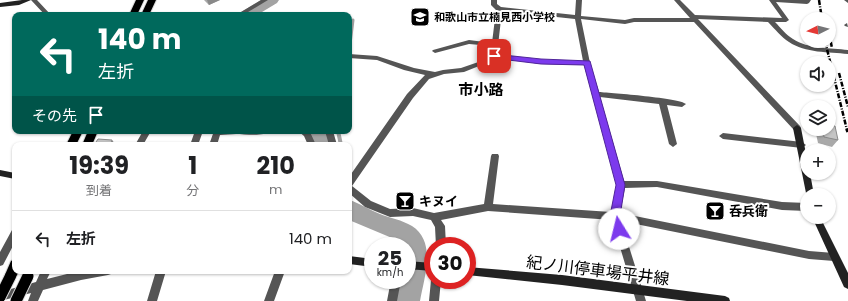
<!DOCTYPE html>
<html lang="ja">
<meta charset="utf-8">
<style>
:root{--surface:#fff;--page:#f2f2f2;--text:#202124;--muted:#757577;--line:#e0e0e0}
body{margin:0;font-family:Poppins,"Noto Sans JP",sans-serif;background:var(--page);color:var(--text);height:100vh;display:flex;flex-direction:column;font-size:15px;white-space:nowrap}
*{box-sizing:border-box;margin:0}
p{font-size:13px;color:var(--muted)}
.icon{flex:none;width:22px;height:22px;fill:none;stroke:currentColor;stroke-width:2;stroke-linecap:round;stroke-linejoin:round}
.map{position:relative;flex:1;overflow:hidden}
.side{position:absolute;left:12px;top:142px;width:340px;height:132px;display:flex;flex-direction:column;background:var(--surface);border-radius:8px;box-shadow:0 1px 3px #0004}
.side>*{flex:none}
.guide{position:absolute;left:12px;top:12px;width:340px;height:122px;border-radius:8px;box-shadow:0 1px 3px #0004;background:#00695c;color:#fff;overflow:hidden}
.needle{width:26px;rotate:264deg}
.fabs{position:absolute;left:800px;top:12px;display:grid;gap:8px}
.fabs a{display:grid;place-items:center;width:36px;height:36px;border-radius:50%;background:var(--surface);box-shadow:0 1px 3px #0004;font-size:20px}
.speed{position:absolute;left:364px;top:237px;display:flex;gap:8px;font-size:20px;font-weight:700;text-align:center}
.speed>*{display:grid;place-content:center;width:52px;height:52px;border-radius:50%;background:var(--surface);box-shadow:0 1px 3px #0004;line-height:1}
.speed small{font-size:10px;font-weight:400}
.speed .limit{border:6px solid #d22;background:#fff;color:#111}
.pin{position:absolute;display:grid;place-items:center;width:34px;height:34px;color:#fff;margin:-17px;border-radius:8px;box-shadow:0 2px 6px #0006}
.me{position:absolute;width:44px;margin:-22px;rotate:351deg;stroke-linejoin:round;filter:drop-shadow(0 0 3px #0008)}
.turn{display:flex;align-items:center;gap:14px;height:84px;padding:0 20px;font-size:18px}
.turn .icon{width:52px;height:52px;stroke-width:2.5}
.turn b{display:block;font-size:28px;line-height:34px}
.then{display:flex;align-items:center;height:38px;padding:0 20px;background:#0003;gap:8px;font-size:15px}
.eta{display:flex;justify-content:space-evenly;align-items:center;height:68px;text-align:center}
.eta b{font-size:24px;font-weight:700;line-height:28px}
ul{padding:0;list-style:none}
li{display:flex;align-items:center;gap:12px;height:56px;padding:0 20px;border-top:1px solid var(--line)}
li div{flex:1}
li b{display:block;font-size:15px}
li em{font-style:normal}
.map>svg:first-child{display:block}
.lines{fill:none;stroke-linecap:round;stroke-linejoin:round}
.stream-far1{stroke:#a3a3a3;stroke-width:3}
.stream{stroke:#a3a3a3;stroke-width:4}
.river{fill:#a3a3a3;fill-rule:evenodd}
.primary-casing{stroke:#dbdbdb;stroke-width:2}
.street{fill:#555;fill-rule:evenodd}
.secondary{fill:#222;fill-rule:evenodd}
.primary{fill:#000;fill-rule:evenodd}
.rail-far1{stroke:#000;stroke-width:2.5;stroke-dasharray:5 1.5 1 1.5;stroke-linecap:butt}
.rail{stroke:#000;stroke-width:3.5;stroke-dasharray:6 2 1 2;stroke-linecap:butt}
.primary-bridge-casing{stroke:#dbdbdb;stroke-width:13;stroke-linecap:butt}
.primary-bridge{stroke:#000;stroke-width:11}
.wall{fill:#a9a9a9}
.shaded-wall{fill:#898989}
.building{fill:#c4c4c4;stroke:#898989}
.route{fill:#7c3aed;stroke:#51269a}
.labels{text-anchor:middle;stroke-width:4;stroke-linejoin:round;paint-order:stroke}
.far-poi-label{font-size:11px;font-weight:bold;fill:#000;stroke:#fff;text-anchor:start}
.poi-label{font-size:13px;font-weight:bold;fill:#000;stroke:#fff;text-anchor:start}
.quarter-label{font-size:15px;font-weight:bold;fill:#000;stroke:#fff}
.near-street-label{font-size:16px;fill:#000;stroke:#fff}
</style>
<div class="map">
<svg width="848" height="301" viewBox="0 0 848 301">
<rect width="100%" height="100%" fill="#fff"/>
<g class="lines">
<!-- stream-far1 -->
<path class="stream-far1" d="M349 52 353 20"/>
<!-- stream -->
<path class="stream" d="M338 131 341 145"/>
<!-- river -->
<path class="river" d="M261 0H279L277 3 257 15H238L241 12Z
M307 131H328L333 145H313L312 138Z
M349 200C360 203 369 210 380 214 390 218 402 220 412 226 437 242 424 278 420 301H394L399 280H407V246H402L392 238 349 220Z"/>
<defs>
<path id="primary" d="M136 0H144L137 15H129Z
M148 0H156L149 15H141Z
M73 131H83L76 145H66Z
M88 131H98L92 145H82Z
M15 259V271H19L14 281 10 283 6 281 4 277 11 261Z"/>
</defs>
<!-- primary casing -->
<use href="#primary" class="primary-casing"/>
<!-- street -->
<path class="street" d="M31 0H37L51 15H45Z
M261 0H268L243 15H236Z
M491 0H497V4L501 7 575 15 576 0H582L581 16 625 20 634 18H690L674 0H680L695 15 782 18 769 0H811L809 3 807 4 776 2 789 20 786 22H775C781 28 786 35 793 39 808 49 831 48 848 50V54C829 52 805 53 789 42 781 37 775 29 768 22L698 19 800 126 801 128 800 130H794L694 22H634L625 24 581 19 590 63 599 92C612 93 680 98 686 104L682 107 667 105 677 144 673 147 669 144 659 104 600 97 624 181H657L782 202 807 203V211L782 210 657 187 625 188 620 213 809 251 834 253 837 254 839 257 837 260 834 261 809 259 621 221 646 301H636L612 220 488 211 441 220 445 226 446 246H436L435 227 431 220 413 216 390 217 365 207 349 193V177L407 94 425 75 404 70 377 60 349 58V54L377 56 414 68 435 72 443 70 461 68 490 58 492 46 469 44 435 53 432 51 433 50 469 40 492 43 496 10 491 5ZM502 11 575 19 583 61 541 60 497 54ZM496 58 541 64 584 65 617 185 611 212 493 204 499 156 498 154H492L491 156 484 204 434 213 413 208 390 209 371 201 352 186 413 98 429 79 444 74 464 72 494 60Z
M844 0H848V3Z
M847 23 848 27 845 26 844 25Z
M143 131H151L143 145H135Z
M195 131H203L198 145H190Z
M214 131H270C264 137 245 134 236 134 231 134 225 135 220 135L217 145H209Z
M298 131 310 132 316 145H308L304 136Z
M325 131H333L337 145H329Z
M723 133 802 142 806 145 802 148 723 139 719 136Z
M15 229V242L3 265 0 266V252L12 230Z
M41 271H51L47 279 79 271H113L111 274 108 275 81 280 43 290 38 301H28L31 293 0 301V292L36 282Z
M156 271H166L157 301H147Z
M275 271H285L274 301H264Z
M433 277V280H441L439 301H429L431 280Z
M391 280H401L397 301H387Z"/>
<!-- secondary -->
<path class="secondary" d="M22 0H31L19 5 0 7V3Z
M797 125 801 128 807 159V173H810L814 195H807V198L793 128Z
M0 170 15 173V179L0 176Z
M812 217H820L848 273V289L844 287Z
M349 256 373 259V267L349 264Z
M407 261 433 263V271L407 269Z
M467 267 562 275 725 296 729 298 730 301H687L562 285 467 275Z"/>
<!-- primary -->
<use href="#primary" class="primary"/>
<!-- rail-far1 -->
<path class="rail-far1" d="M819 0 822 19
M829 33 832 48
M825 41 847 130
M839 73 848 107"/>
<!-- rail -->
<path class="rail" d="M847 129 848 132"/>
<defs>
<path id="primary-bridge" d="M0 297 10 277
M16 301 28 276"/>
</defs>
<!-- primary-bridge casing -->
<use href="#primary-bridge" class="primary-bridge-casing"/>
<!-- primary-bridge -->
<use href="#primary-bridge" class="primary-bridge"/>
</g>
<!-- wall -->
<path class="wall" d="M204 0H220L209 5Z
M815 129H829L838 140 832 147 818 143Z"/>
<!-- shaded-wall -->
<path class="shaded-wall" d="M207 0H220L209 5Z
M112 140 116 145H110Z"/>
<!-- building -->
<path class="building" d="M829 125 835 126 838 140 824 137 822 129H829Z
M98 139 112 140 110 145H94Z"/>
<!-- route -->
<path class="route" d="M494 54 541 59 590 61 625 185 620 216 624 229 623 232 619 233 616 232 610 216 616 185 584 65 541 64 492 58 491 56Z"/>
<!-- icons -->
<defs>
<symbol id="school-square" viewBox="-11 -11 22 22"><rect x="-9" y="-9" width="18" height="18" rx="4" fill="#000" stroke="#fff"/><path d="M0-5L7-2L0 1L-7-2ZM-4 1L0 2.5L4 1V4Q0 6-4 4Z" fill="#fff"/></symbol>
<symbol id="bar-square" viewBox="-11 -11 22 22"><rect x="-9" y="-9" width="18" height="18" rx="4" fill="#000" stroke="#fff"/><path d="M-6-5H6L.8 .8V4.5H3.5V6h-7V4.5H-.8V.8Z" fill="#fff"/></symbol>
</defs>
<g fill-rule="evenodd">
<use href="#school-square" x="409" y="6" width="22" height="22"/>
<use href="#bar-square" x="394" y="190" width="22" height="22"/>
<use href="#bar-square" x="704" y="200" width="22" height="22"/>
</g>
<g class="labels">
<!-- far-poi labels -->
<g class="far-poi-label">
<text x="434" y="21">和歌山市立楠見西小学校</text>
</g>
<!-- poi labels -->
<g class="poi-label">
<text x="419" y="206">キヌイ</text>
<text x="729" y="216">呑兵衛</text>
</g>
<!-- quarter labels -->
<g class="quarter-label">
<text x="481" y="95">市小路</text>
</g>
<!-- near-street labels -->
<g class="near-street-label">
<text transform="translate(598 270) rotate(7)" y="6">紀ノ川停車場平井線</text>
</g>
</g>
</svg>
<div class="fabs">
<a><svg class="needle" viewBox="-14 -14 28 28"><path d="M0-13l5 13h-10z" fill="#e53935"/><path d="M0 13l5-13h-10z" fill="#757577"/></svg></a>
<a><svg class="icon" aria-label="sound" viewBox="0 0 24 24"><path d="M4 9h4l5-4v14l-5-4H4zM17 9q2 3 0 6"/></svg></a>
<a><svg class="icon" aria-label="layers" viewBox="0 0 24 24"><path d="M12 4l9 5-9 5-9-5zM3 14l9 5 9-5"/></svg></a>
<a>+</a>
<a>−</a>
</div>
<div class="speed"><div>25<small>km/h</small></div><div class="limit">30</div></div>
<div class="pin" style="left:494px;top:56px;background:#d93025"><svg class="icon" aria-label="arrive" viewBox="0 0 24 24"><path d="M6 21V4h12l-3 4 3 4H6"/></svg></div>
<svg class="me" style="left:619px;top:229px" viewBox="-20 -20 40 40"><circle r="19" fill="#fff"/><path d="M0-13L10 11 0 6-10 11z" fill="#7c3aed"/></svg>
<div class="guide">
<div class="turn"><svg class="icon" aria-label="left" viewBox="0 0 24 24"><path d="M17 20v-9H6M10 6l-5 5 5 5"/></svg><div><b>140 m</b>左折</div></div>
<div class="then">その先<svg class="icon" aria-label="arrive" viewBox="0 0 24 24"><path d="M6 21V4h12l-3 4 3 4H6"/></svg></div>
</div>
<section class="side">
<div class="eta">
<div><b>19:39</b><p>到着</p></div>
<div><b>1</b><p>分</p></div>
<div><b>210</b><p>m</p></div>
</div>
<ul>
<li><svg class="icon" aria-label="left" viewBox="0 0 24 24"><path d="M17 20v-9H6M10 6l-5 5 5 5"/></svg><div><b>左折</b></div><em>140 m</em></li>
</ul>
</section>
</div>
